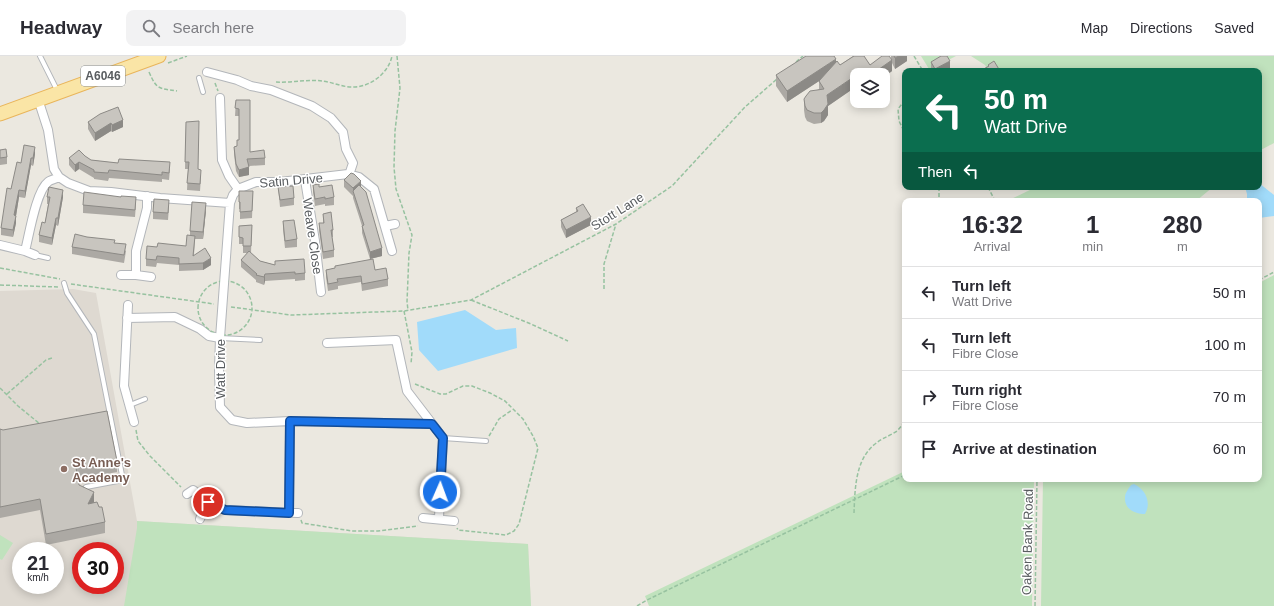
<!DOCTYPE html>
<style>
:root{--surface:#fff;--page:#f2f2f3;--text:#2b2b33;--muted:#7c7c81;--line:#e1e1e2}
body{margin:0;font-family:Helvetica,sans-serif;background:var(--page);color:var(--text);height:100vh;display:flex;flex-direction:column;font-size:15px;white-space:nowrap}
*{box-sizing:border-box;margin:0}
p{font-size:13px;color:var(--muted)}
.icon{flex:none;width:22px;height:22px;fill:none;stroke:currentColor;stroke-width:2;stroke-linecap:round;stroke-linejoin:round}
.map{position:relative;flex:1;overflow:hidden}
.drawer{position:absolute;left:902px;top:142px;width:360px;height:284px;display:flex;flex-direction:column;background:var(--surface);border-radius:8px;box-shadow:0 2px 10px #0003}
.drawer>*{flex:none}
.hud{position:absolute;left:902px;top:12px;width:360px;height:122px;border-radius:8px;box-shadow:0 2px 10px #0003;background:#0b6e4f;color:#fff;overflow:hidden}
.buttons{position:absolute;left:850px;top:12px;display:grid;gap:8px}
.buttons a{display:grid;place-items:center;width:40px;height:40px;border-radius:8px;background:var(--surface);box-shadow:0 2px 10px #0003;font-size:20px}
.speed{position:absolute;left:12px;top:486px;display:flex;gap:8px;font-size:20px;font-weight:700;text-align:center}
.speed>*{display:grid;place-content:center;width:52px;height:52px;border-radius:50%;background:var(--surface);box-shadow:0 2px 10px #0003;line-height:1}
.speed small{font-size:10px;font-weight:400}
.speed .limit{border:6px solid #d22;background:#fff;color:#111}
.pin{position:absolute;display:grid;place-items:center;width:34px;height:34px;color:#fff;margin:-17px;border:2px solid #fff;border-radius:50%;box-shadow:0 1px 4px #0007}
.me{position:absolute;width:44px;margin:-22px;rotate:2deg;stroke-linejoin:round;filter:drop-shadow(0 0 3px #0008)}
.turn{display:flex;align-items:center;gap:14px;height:84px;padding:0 16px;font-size:18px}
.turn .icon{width:52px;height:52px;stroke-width:2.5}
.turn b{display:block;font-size:28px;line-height:34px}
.then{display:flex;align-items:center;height:38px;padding:0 16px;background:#0003;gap:8px;font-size:15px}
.eta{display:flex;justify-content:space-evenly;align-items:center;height:68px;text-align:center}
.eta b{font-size:24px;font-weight:700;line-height:28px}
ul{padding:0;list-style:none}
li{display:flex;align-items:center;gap:12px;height:52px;padding:0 16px;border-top:1px solid var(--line)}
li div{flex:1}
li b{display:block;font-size:15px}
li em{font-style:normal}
header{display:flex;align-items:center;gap:24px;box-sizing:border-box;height:56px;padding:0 20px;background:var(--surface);border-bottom:1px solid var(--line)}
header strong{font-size:19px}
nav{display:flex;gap:22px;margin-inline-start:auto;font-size:14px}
.search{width:280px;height:36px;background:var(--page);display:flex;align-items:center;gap:10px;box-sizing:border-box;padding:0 14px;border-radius:8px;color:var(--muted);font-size:15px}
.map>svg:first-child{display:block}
.education{fill:#ded9d1;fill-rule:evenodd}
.green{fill:#c0e2bd}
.water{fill:#a1dbfa}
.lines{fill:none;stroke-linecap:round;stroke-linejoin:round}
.service-casing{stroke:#b3b6ba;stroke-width:6}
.minor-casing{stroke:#b3b6ba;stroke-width:10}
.primary-casing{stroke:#e9b55b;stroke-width:15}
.path{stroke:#97c2a0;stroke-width:1.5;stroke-dasharray:4 2;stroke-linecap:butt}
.service{stroke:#fff;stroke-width:4}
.minor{stroke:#fff;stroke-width:8}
.primary{stroke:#fae5a6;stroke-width:13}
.wall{fill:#aca9a4}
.shaded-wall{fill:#8c8a86}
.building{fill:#c8c5bf;stroke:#8c8a86}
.route-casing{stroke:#114b97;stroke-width:10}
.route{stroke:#1a73e8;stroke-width:7}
.education-dot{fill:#8d6e63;stroke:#fff;stroke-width:1.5}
.labels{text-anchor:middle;stroke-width:3;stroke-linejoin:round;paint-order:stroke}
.shield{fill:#fff;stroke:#8b8e90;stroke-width:1}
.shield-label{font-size:12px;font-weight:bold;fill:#595d60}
.street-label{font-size:13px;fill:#595d60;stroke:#fff}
.education-label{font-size:13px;font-weight:bold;fill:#785e54;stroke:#fff;text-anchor:start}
</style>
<header>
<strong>Headway</strong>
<div class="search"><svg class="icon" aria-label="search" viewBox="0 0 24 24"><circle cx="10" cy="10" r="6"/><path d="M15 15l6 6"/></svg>Search here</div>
<nav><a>Map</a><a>Directions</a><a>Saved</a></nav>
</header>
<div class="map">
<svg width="1274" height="550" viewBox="0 0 1274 550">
<rect width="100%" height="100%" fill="#ebe8e0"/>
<!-- education -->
<path class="education" d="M73 233 96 237 137 465 528 488 531 550H0V235ZM21 495H55V529H21ZM81 495H115V529H81Z"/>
<!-- green -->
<path class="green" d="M921 0H956L931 13H929Z
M971 0H1274V87L1259 95V15H989L985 9Z
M1036 131H1213L1196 145H1007Z
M1274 219V550H1041L1043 423H1259V227Z
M905 415V423H1034L1032 550H649L645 540Z
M137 465 528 488 531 550H124L137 472Z
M0 479 13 487 2 504 0 503Z"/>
<!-- water -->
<path class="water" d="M1259 127 1274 139V160L1259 162V145H1247V138L1245 131H1259Z
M465 254 496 274 516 272 517 292 438 315 419 294 417 266Z
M1134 428C1145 433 1152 446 1145 458 1135 458 1124 453 1125 441 1125 437 1129 432 1131 429Z"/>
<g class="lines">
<defs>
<path id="service" d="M40 0 58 36
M199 22 203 36
M35 199 48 202
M64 227 67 237 94 278 123 424 86 431
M220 282 260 284
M130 349 145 343
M443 382 486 385"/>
<path id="minor" d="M207 16 237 24 251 30 271 34 312 50 331 62 343 76 346 93 353 107 349 119
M220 42 222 104 229 120 238 133
M38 43 48 74 54 113 59 121 68 127 89 135 111 136 160 142 230 147 233 139 238 133 256 126H280L348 118 359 121 374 133 392 195
M305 124 315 185 321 236
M230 147 220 282 219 313 220 351 232 364 247 367 290 365 432 368
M385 170 395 168
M0 189 25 195 35 199
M25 195C29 180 36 135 48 126 50 124 56 123 59 121
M121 219H136L151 221
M136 219V195L147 152V140
M128 249 124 330 134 366
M127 262 175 261 200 273 209 280 220 282
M327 287 396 284 407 335 443 382 439 462
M187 438 193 434 207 445 225 454 298 457
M289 457 290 365
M423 462 454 465
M200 463 207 445"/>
<path id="primary" d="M0 58 159 0"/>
</defs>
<!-- service casing -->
<use href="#service" class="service-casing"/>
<!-- minor casing -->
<use href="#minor" class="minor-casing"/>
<!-- primary casing -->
<use href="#primary" class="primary-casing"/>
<!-- path -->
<path class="path" d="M397 0 400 32 395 75 394 111 396 133 412 179 409 197 407 246 408 254
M914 0 923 15
M796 6 803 0
M168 7 187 0
M149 16C157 34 158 32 177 35
M276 26C291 27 308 23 322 25 333 26 344 32 355 31 372 30 389 16 392 0
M215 27 218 35
M905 44 898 53 899 65 905 77
M939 131V145
M988 131 995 145
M0 212 60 223
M1259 224 1274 216
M198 252a27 27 0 1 1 54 0a27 27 0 1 1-54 0Z
M71 228 214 248
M0 229 58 231
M604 233V208L616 168
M471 244 531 268 568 285
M231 251 291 259 404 255 471 244 616 168 672 130 745 51 777 23
M404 255 412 296 411 308
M415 328 440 338H446L463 330H472L490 337 505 345 523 363 533 380 538 392 519 468 514 475 506 479 458 474 457 472
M0 332 18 350 40 368
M7 338 46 304 52 302
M136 374 138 385 150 400 181 431
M489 380 499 363 512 354
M854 457C855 433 855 404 875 388 882 382 890 380 897 375 900 372 902 369 905 366
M301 464 302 467 352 475H378L418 470
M637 550 647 544 905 419
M1035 550 1037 423"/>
<!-- service -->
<use href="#service" class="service"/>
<!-- minor -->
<use href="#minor" class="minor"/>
<!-- primary -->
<use href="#primary" class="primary"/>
</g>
<!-- wall -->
<path class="wall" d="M853 0H864L870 9 891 3V0H907V5L895 13 892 7V15L883 22V19H857V30L828 50V59L824 65 821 67 814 68 807 65 805 61 804 54V43L819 33V25L787 46 776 30V19L836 7 840 9Z
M931 6 950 12 945 15H932L931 13Z
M236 44H250V96L265 102V109L249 110V119L239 121 236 115 234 98V91L237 90V84H239V60H235Z
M123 64V71L112 76 111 75 95 85 88 73V66Z
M186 66 198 113 201 121 200 135 187 134 188 113H185Z
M0 94 7 101V108L0 109Z
M35 98 33 110 31 109 25 142 19 141 16 160V167L13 181 1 179V172L11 133 21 107Z
M69 102 91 104 170 113 169 124 162 123V126L109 122 108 125 94 123V122L79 113 75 116 69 109Z
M344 124 361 131 382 200 370 203 362 177V170L353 142V140L344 131Z
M313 129 319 131 334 141V149L325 150V148L315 150 313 136Z
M278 131 294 142V149L280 151Z
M239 135H253L252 162 240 163V153H239Z
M47 141H63L58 170 56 169 52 189 39 186V179L45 167 48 148H47Z
M136 148 135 161 83 157V149Z
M169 151 168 164 153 163V156Z
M576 152 591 169 566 182 561 171V164L576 156Z
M206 154 203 183H195L194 199 211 209 203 214 179 215V209L157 207 156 211 146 210V203L157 191 186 190 190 180V175Z
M323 158 333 174V181H332L334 194V201L323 203 319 174V167H323Z
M283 165 297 183V191L285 192 283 173Z
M252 169 251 197 260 205 275 209V205L305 217V224L295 225V223L265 225 264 229 256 226V224L241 211V204L248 197H243V188H239V170Z
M87 181 115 187 126 195 124 207 72 198V191Z
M335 210 375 214 388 223V230L362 235 361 226 338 230V233L328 235 326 221V214L335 212Z
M0 373 3 374 117 405V416L78 423 79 429 94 447 99 451 105 466V477L46 489 40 454 0 462Z"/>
<!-- shaded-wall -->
<path class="shaded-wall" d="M899 0H907V5L895 13V2Z
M836 3V14L787 46V35Z
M892 4V15L883 22V19H875V16Z
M950 5V12L945 15H935V13Z
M857 19V30L828 50V59L824 65 821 67V57L827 39Z
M123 64V71L112 76V69Z
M111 67V75L95 85V77Z
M35 91V98L33 110V102Z
M31 102V109L25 142V135Z
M79 106V113L75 116V109Z
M249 111V119L239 121V114Z
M361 125V132L353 136V132Z
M19 134V141L16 160V167L13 181 14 159Z
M63 134V141L58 170V162Z
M206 147V154L203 183V176Z
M591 161V169L566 182V174Z
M56 162V169L52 189V182Z
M382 192V200L370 203V196Z
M211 202V209L203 214V207Z
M265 218V225L264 229V221Z
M94 436V447L88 459V448Z"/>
<!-- building -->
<path class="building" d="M806 0H834L836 3 787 35 776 19Z
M854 0H864L870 9 882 0H889L892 4 875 16 876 19H863L861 16 827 39 828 48 824 54 821 57H814L807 54 805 50 804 43 806 40 810 35 824 33 819 25 837 5 840 9Z
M894 0H899L895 2Z
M941 0H947L950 5 935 13 931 6Z
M994 5 1000 15H980L989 10 988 9Z
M236 44H250V96L264 94 265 102 247 103 249 111 239 114 236 108 234 91 237 90V84H239V53L235 52Z
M118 51 123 64 112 69 111 67 95 77 88 66 100 58Z
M199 65 198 113 201 114 200 128 187 127 189 106H185L186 66Z
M24 89 35 91 33 102H31L25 135 19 134 14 159 16 160 13 174 1 172 7 132 11 133 17 106 21 107Z
M6 93 7 101 0 102V94Z
M79 94 85 100 91 104 118 107 119 103 170 106 169 117 162 116V119L109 114 108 117 94 116V114L79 106 75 109 69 102Z
M351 117 354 118 361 125 353 132 344 124Z
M319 128V131L332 129 334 141 325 143V141L315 143 313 129Z
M359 129 366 136 382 192 370 196 362 170 364 169 353 135Z
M293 130 294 142 280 144 278 131Z
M49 131 63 134 58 162H56L52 182 39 179 42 166 45 167 50 141H47Z
M239 135H253L252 155 240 156V146H239Z
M84 136 121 141V140L136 141 135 154 83 149Z
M154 143 169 144 168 157 153 156Z
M192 146 206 147 203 176 190 175Z
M583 148 591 161 566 174 561 164 578 155 576 152Z
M331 156 333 174H331L334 194 323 196 319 167H324L323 158Z
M294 164 297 183 285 185 283 165Z
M252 169 251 190H243V182L239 181V170Z
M75 178 87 181 115 184 114 187 126 188 124 199 72 191Z
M187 179 195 180 193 200 205 192 211 202 203 207 179 208V202L157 200 156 204 146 203 147 190 157 191 158 187 186 190Z
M249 195 260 205 275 209V205L304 203 305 217 295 218V216L265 218 264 221 256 219 257 218 241 204Z
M373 203 375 214 386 212 388 223 362 228 361 220 337 223 338 226 328 228 326 214 335 212V210Z
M107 355 117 405 76 412 79 429 94 436 88 448 97 446 99 451H102L105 466 46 478 40 443 0 451V373L3 374Z"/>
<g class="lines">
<defs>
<path id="route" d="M208 446 225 454 289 457 290 365 432 368 443 382 440 436"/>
</defs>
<!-- route casing -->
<use href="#route" class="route-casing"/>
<!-- route -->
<use href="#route" class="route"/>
</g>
<!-- markers -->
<circle class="education-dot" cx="64" cy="413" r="4"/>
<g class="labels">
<!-- shield labels -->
<rect class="shield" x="81" y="10" width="44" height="20" rx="3"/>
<g class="shield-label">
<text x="103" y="24">A6046</text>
</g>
<!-- street labels -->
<g class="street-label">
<text transform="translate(291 124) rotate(-5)" y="5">Satin Drive</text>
<text transform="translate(617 155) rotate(-32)" y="5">Stott Lane</text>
<text transform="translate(313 180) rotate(82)" y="5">Weave Close</text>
<text transform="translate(220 313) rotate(-90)" y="5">Watt Drive</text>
<text transform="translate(1027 486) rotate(-89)" y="5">Oaken Bank Road</text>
</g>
<!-- education labels -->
<g class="education-label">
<text x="72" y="411">St Anne's<tspan x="72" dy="15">Academy</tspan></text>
</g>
</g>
</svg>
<div class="buttons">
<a><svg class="icon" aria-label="layers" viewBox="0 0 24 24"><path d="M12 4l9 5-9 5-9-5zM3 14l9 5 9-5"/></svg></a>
</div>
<div class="speed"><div>21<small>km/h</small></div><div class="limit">30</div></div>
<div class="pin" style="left:208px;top:446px;background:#d93025"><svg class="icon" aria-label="arrive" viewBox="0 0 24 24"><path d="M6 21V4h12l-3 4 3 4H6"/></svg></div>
<svg class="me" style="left:440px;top:436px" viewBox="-20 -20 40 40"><circle r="17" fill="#1a73e8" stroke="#fff" stroke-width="3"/><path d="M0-11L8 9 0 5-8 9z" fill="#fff"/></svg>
<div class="hud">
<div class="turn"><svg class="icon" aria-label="left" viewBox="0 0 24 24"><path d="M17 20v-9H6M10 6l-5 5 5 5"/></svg><div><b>50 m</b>Watt Drive</div></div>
<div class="then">Then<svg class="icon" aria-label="left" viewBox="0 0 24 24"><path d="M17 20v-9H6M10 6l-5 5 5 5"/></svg></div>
</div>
<section class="drawer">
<div class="eta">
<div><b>16:32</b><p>Arrival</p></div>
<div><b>1</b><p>min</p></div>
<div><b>280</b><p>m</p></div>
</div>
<ul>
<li><svg class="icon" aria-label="left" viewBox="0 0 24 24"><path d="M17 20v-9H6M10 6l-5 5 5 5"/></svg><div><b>Turn left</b><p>Watt Drive</p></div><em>50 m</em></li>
<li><svg class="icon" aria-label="left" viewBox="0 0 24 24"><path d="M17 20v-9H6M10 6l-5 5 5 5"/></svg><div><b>Turn left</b><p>Fibre Close</p></div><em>100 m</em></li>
<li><svg class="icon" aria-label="right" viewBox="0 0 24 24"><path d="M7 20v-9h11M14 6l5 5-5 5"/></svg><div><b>Turn right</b><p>Fibre Close</p></div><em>70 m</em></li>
<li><svg class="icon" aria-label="arrive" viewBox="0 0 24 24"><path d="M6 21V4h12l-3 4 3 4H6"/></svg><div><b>Arrive at destination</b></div><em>60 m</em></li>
</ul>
</section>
</div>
